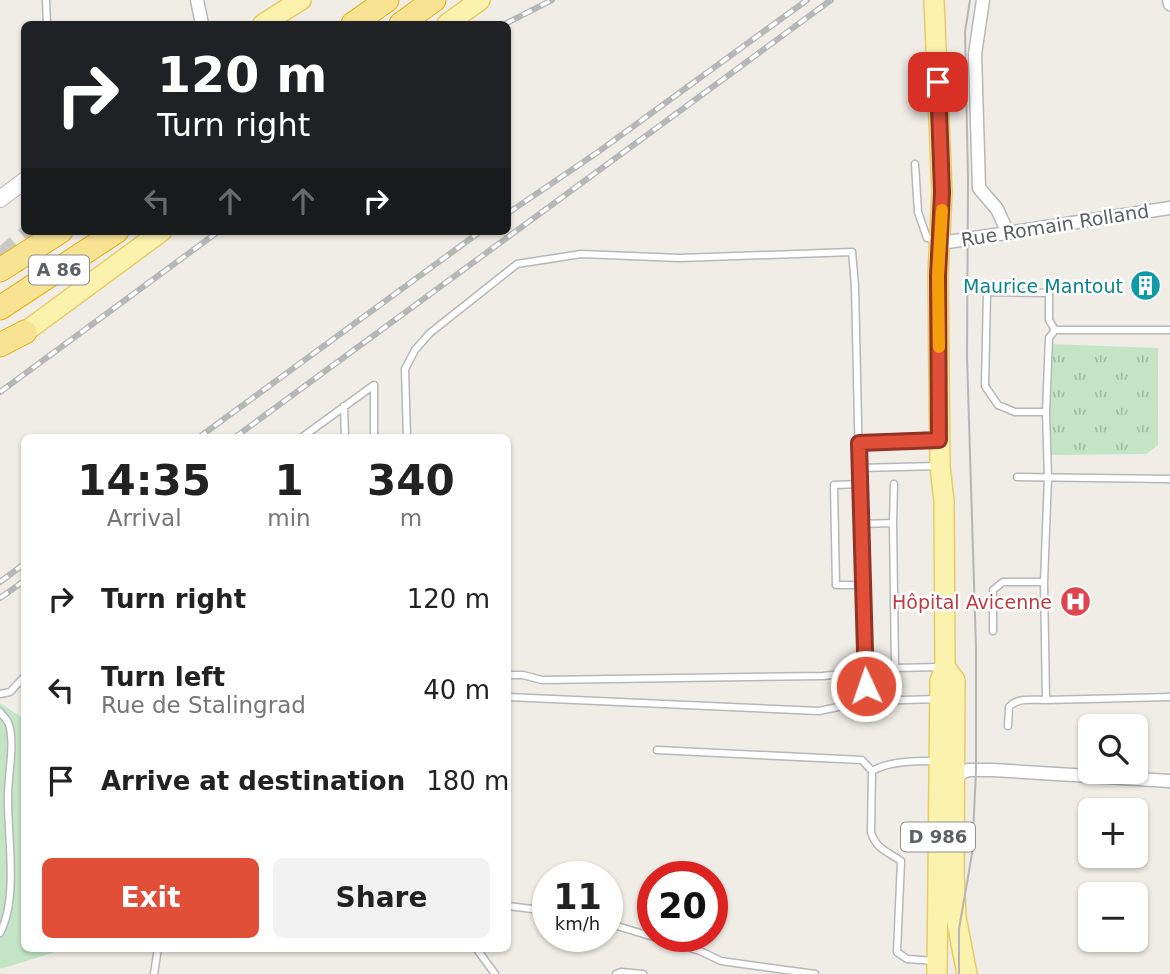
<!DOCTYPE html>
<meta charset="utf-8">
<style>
:root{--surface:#fff;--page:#f2f2f2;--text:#222;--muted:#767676;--accent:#e14f39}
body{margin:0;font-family:"DejaVu Sans",sans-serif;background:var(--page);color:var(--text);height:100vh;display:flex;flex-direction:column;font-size:26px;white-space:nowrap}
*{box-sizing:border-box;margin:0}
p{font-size:23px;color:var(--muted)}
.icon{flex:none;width:38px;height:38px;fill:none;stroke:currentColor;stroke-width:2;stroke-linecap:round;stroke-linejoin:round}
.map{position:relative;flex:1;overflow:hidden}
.side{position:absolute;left:21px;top:434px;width:490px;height:518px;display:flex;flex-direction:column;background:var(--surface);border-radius:10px;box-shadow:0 2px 5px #0004}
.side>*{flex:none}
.banner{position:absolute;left:21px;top:21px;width:490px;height:214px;border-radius:10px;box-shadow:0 2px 5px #0004;background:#202124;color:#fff;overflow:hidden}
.buttons{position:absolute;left:1078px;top:714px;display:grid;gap:14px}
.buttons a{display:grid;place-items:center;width:70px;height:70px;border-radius:10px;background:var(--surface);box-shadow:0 2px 5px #0004;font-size:35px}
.speed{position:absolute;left:532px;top:861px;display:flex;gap:14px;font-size:35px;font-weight:700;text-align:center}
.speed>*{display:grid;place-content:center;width:91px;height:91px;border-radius:50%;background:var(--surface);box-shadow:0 2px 5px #0004;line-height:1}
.speed small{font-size:18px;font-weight:400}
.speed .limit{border:10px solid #d22;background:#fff;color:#111}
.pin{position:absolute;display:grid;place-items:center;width:60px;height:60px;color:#fff;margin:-30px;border-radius:14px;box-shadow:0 4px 10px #0006}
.me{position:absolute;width:77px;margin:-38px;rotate:357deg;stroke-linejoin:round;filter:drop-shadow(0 0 5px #0008)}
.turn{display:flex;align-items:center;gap:24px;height:147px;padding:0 21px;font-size:32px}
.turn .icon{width:91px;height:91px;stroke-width:2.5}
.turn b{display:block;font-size:49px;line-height:60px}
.lanes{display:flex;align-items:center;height:66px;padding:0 21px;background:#0003;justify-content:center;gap:35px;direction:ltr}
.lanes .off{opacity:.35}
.eta{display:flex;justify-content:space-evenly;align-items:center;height:119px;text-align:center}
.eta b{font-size:42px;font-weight:700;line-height:49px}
.button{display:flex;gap:14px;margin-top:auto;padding:14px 21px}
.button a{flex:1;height:80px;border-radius:10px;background:var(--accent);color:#fff;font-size:28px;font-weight:700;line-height:80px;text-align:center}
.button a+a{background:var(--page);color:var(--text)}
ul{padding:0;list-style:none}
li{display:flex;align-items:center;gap:21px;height:91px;padding:0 21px}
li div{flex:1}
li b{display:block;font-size:26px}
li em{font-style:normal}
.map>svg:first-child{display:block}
.park{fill:url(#park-tufts)}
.pitch{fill:#c3e5c5}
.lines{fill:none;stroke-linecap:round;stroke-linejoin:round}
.motorway-tunnel{stroke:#cacac5;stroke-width:23;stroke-dasharray:23 11;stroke-linecap:butt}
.service-casing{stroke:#b6b7bb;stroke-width:9}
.minor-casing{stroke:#b6b7bb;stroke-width:15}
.tertiary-casing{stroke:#b6b7bb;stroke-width:18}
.primary-casing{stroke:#eacb63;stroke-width:22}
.motorway-casing{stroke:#e8ae0c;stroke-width:25}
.service{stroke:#fff;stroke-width:6}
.minor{stroke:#fff;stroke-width:12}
.tertiary{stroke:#fff;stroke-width:16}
.primary{stroke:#fbf2ae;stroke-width:19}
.motorway{stroke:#f8e393;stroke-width:23}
.tram{stroke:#b5b6b6;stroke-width:2}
.rail-casing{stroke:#b5b6b6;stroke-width:6}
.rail{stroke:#fff;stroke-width:3.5;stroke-dasharray:10;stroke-linecap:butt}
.route-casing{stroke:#923325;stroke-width:18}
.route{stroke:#e14f39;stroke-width:12}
.slow{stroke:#f59e0b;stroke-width:12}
.labels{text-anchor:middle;stroke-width:5;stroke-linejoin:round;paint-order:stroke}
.shield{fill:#fff;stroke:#8e9093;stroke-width:2}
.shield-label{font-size:18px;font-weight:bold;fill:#5d6065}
.street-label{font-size:19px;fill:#5d6065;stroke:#fff}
.culture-label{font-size:19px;fill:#0d838f;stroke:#fff;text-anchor:end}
.health-label{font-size:19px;fill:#be3a42;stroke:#fff;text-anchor:end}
</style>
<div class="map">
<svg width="1170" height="974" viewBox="0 0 1170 974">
<defs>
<pattern id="park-tufts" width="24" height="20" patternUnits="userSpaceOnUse" patternTransform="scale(1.75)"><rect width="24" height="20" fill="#c3e5c5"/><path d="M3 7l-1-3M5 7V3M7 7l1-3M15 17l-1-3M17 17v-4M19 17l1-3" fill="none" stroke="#a2bda4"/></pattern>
</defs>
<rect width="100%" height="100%" fill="#efede5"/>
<!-- park -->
<path class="park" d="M1050 344 1158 348V445L1146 454 1050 455Z"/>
<!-- pitch -->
<path class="pitch" d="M0 703 24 719V948L65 949 0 969Z"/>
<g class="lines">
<!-- motorway-tunnel -->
<path class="motorway-tunnel" d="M0 261 34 231"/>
<defs>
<path id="service" d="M46 0 47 24
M915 164 918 212 927 238 937 241
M987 292 1049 293V320L1055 330 1049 338 1046 412H1015L998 405 985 386Z
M1055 330H1170
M344 406 345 438
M301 438 374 385V438
M407 438 405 369 415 350 430 333 517 264 581 254 680 258 852 252 855 286 859 468
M859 443 937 441
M938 466 859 468 867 701 939 699
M1017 477 1170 479
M860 484 834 485 836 585H862
M893 523 895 668
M861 524 893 523 894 484
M993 631V590L1003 582H1044
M508 675H523L542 680 823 676 895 668 940 667
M0 694 10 692 24 677
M508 697 819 711 867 701
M1046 700 1170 697
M0 712C3 716 8 720 9 725 15 743 8 775 8 795 7 835 19 897 0 933
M1008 726 1009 707C1018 697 1033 700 1046 700L1044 582 1048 478 1046 412
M657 750 862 760 872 771
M935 761C915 761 889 761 872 771L871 832C875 848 888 852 901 861L897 952 907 959 936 961
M508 906 548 911
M607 923 700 951 721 961 815 974
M476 948 495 974
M154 974 158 948
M616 974 621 972 643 974"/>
<path id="minor" d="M197 0 202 24
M983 0 975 54 979 188 997 209 1007 231
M1169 0 1170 4
M941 243 1170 208
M955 776 968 770H993L1170 781"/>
<path id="tertiary" d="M0 199 24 181"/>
<path id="primary" d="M934 0 942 192 938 276 939 375 940 466 944 501 945 667 940 681 937 974
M263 24 301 0
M447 24 480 0
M25 332 162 231
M945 667 955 680 954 874 956 917 967 974"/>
<path id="motorway" d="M353 24 387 0
M401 24 434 0
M0 270 61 231
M0 308 117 231
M0 345 25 332"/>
</defs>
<!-- service casing -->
<use href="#service" class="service-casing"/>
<!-- minor casing -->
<use href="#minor" class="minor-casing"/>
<!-- tertiary casing -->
<use href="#tertiary" class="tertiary-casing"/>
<!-- primary casing -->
<use href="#primary" class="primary-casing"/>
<!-- motorway casing -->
<use href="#motorway" class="motorway-casing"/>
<!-- service -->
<use href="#service" class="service"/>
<!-- minor -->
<use href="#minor" class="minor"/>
<!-- tertiary -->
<use href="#tertiary" class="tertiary"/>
<!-- primary -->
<use href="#primary" class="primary"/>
<!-- motorway -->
<use href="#motorway" class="motorway"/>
<!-- tram -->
<path class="tram" d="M959 974V929L972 854 976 771V648L967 356 968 179 965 32 970 0"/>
<defs>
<path id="rail" d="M505 24 552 0
M508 213 598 152 807 0
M0 392 219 231
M198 438 481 231
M234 438 831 0
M0 582 24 564
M0 598 24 581"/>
</defs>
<!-- rail casing -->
<use href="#rail" class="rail-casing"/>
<!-- rail -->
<use href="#rail" class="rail"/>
</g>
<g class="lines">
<defs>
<path id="route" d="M866 686 859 443 939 440 938 276 942 192 938 82"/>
</defs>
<!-- route casing -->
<use href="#route" class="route-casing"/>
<!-- route -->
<use href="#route" class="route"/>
<!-- slow -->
<path class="slow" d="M939 347 938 276 942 210"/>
</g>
<!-- icons -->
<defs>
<symbol id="building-disc" viewBox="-11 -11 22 22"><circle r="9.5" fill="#0f9aa8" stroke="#fff"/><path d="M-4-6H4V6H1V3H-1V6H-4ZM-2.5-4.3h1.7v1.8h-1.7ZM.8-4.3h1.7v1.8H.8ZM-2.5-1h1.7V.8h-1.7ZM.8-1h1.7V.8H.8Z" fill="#fff"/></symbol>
<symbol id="hospital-disc" viewBox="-11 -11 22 22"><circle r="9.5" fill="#e0444e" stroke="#fff"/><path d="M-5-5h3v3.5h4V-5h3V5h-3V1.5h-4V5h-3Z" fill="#fff"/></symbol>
</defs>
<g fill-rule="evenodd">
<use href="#building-disc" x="1128" y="268" width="35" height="35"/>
<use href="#hospital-disc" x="1058" y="584" width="35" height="35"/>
</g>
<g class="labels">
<!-- shield labels -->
<g class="shield">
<rect x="29" y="255.5" width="60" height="29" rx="5"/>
<rect x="901" y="822.5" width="74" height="29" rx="5"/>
</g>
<g class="shield-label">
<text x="59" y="276">A 86</text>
<text x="938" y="843">D 986</text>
</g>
<!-- street labels -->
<g class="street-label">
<text transform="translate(1055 225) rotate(-9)" y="7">Rue Romain Rolland</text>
</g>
<!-- culture labels -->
<g class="culture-label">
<text x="1123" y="293">Maurice Mantout</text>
</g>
<!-- health labels -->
<g class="health-label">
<text x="1052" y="609">Hôpital Avicenne</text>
</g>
</g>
</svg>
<div class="buttons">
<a><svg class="icon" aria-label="search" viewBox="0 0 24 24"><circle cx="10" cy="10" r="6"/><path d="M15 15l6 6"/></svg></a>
<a>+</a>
<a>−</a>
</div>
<div class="speed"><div>11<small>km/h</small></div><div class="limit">20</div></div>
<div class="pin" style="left:938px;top:82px;background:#d93025"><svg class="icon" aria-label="arrive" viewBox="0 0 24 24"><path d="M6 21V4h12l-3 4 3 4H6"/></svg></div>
<svg class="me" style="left:866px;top:686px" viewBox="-20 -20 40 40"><circle r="17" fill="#e14f39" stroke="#fff" stroke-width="3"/><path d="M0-11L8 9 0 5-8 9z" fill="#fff"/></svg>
<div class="banner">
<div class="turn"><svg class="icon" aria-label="right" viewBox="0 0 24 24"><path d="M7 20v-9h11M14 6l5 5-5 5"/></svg><div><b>120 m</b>Turn right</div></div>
<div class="lanes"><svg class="icon off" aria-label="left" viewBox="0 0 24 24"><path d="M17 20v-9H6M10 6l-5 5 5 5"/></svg><svg class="icon off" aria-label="ahead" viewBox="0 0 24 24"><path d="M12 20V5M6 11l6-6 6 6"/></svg><svg class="icon off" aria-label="ahead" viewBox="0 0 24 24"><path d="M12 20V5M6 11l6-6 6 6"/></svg><svg class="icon" aria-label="right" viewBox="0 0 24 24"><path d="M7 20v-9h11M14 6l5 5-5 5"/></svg></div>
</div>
<section class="side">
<div class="eta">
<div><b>14:35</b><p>Arrival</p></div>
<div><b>1</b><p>min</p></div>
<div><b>340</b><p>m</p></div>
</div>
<ul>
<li><svg class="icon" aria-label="right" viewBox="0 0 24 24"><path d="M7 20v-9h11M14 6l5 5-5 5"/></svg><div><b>Turn right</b></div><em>120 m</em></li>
<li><svg class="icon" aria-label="left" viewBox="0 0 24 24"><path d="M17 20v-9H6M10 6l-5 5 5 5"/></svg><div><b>Turn left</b><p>Rue de Stalingrad</p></div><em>40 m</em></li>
<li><svg class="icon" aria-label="arrive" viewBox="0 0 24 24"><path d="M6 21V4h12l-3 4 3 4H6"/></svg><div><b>Arrive at destination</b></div><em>180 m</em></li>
</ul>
<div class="button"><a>Exit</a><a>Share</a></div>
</section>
</div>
